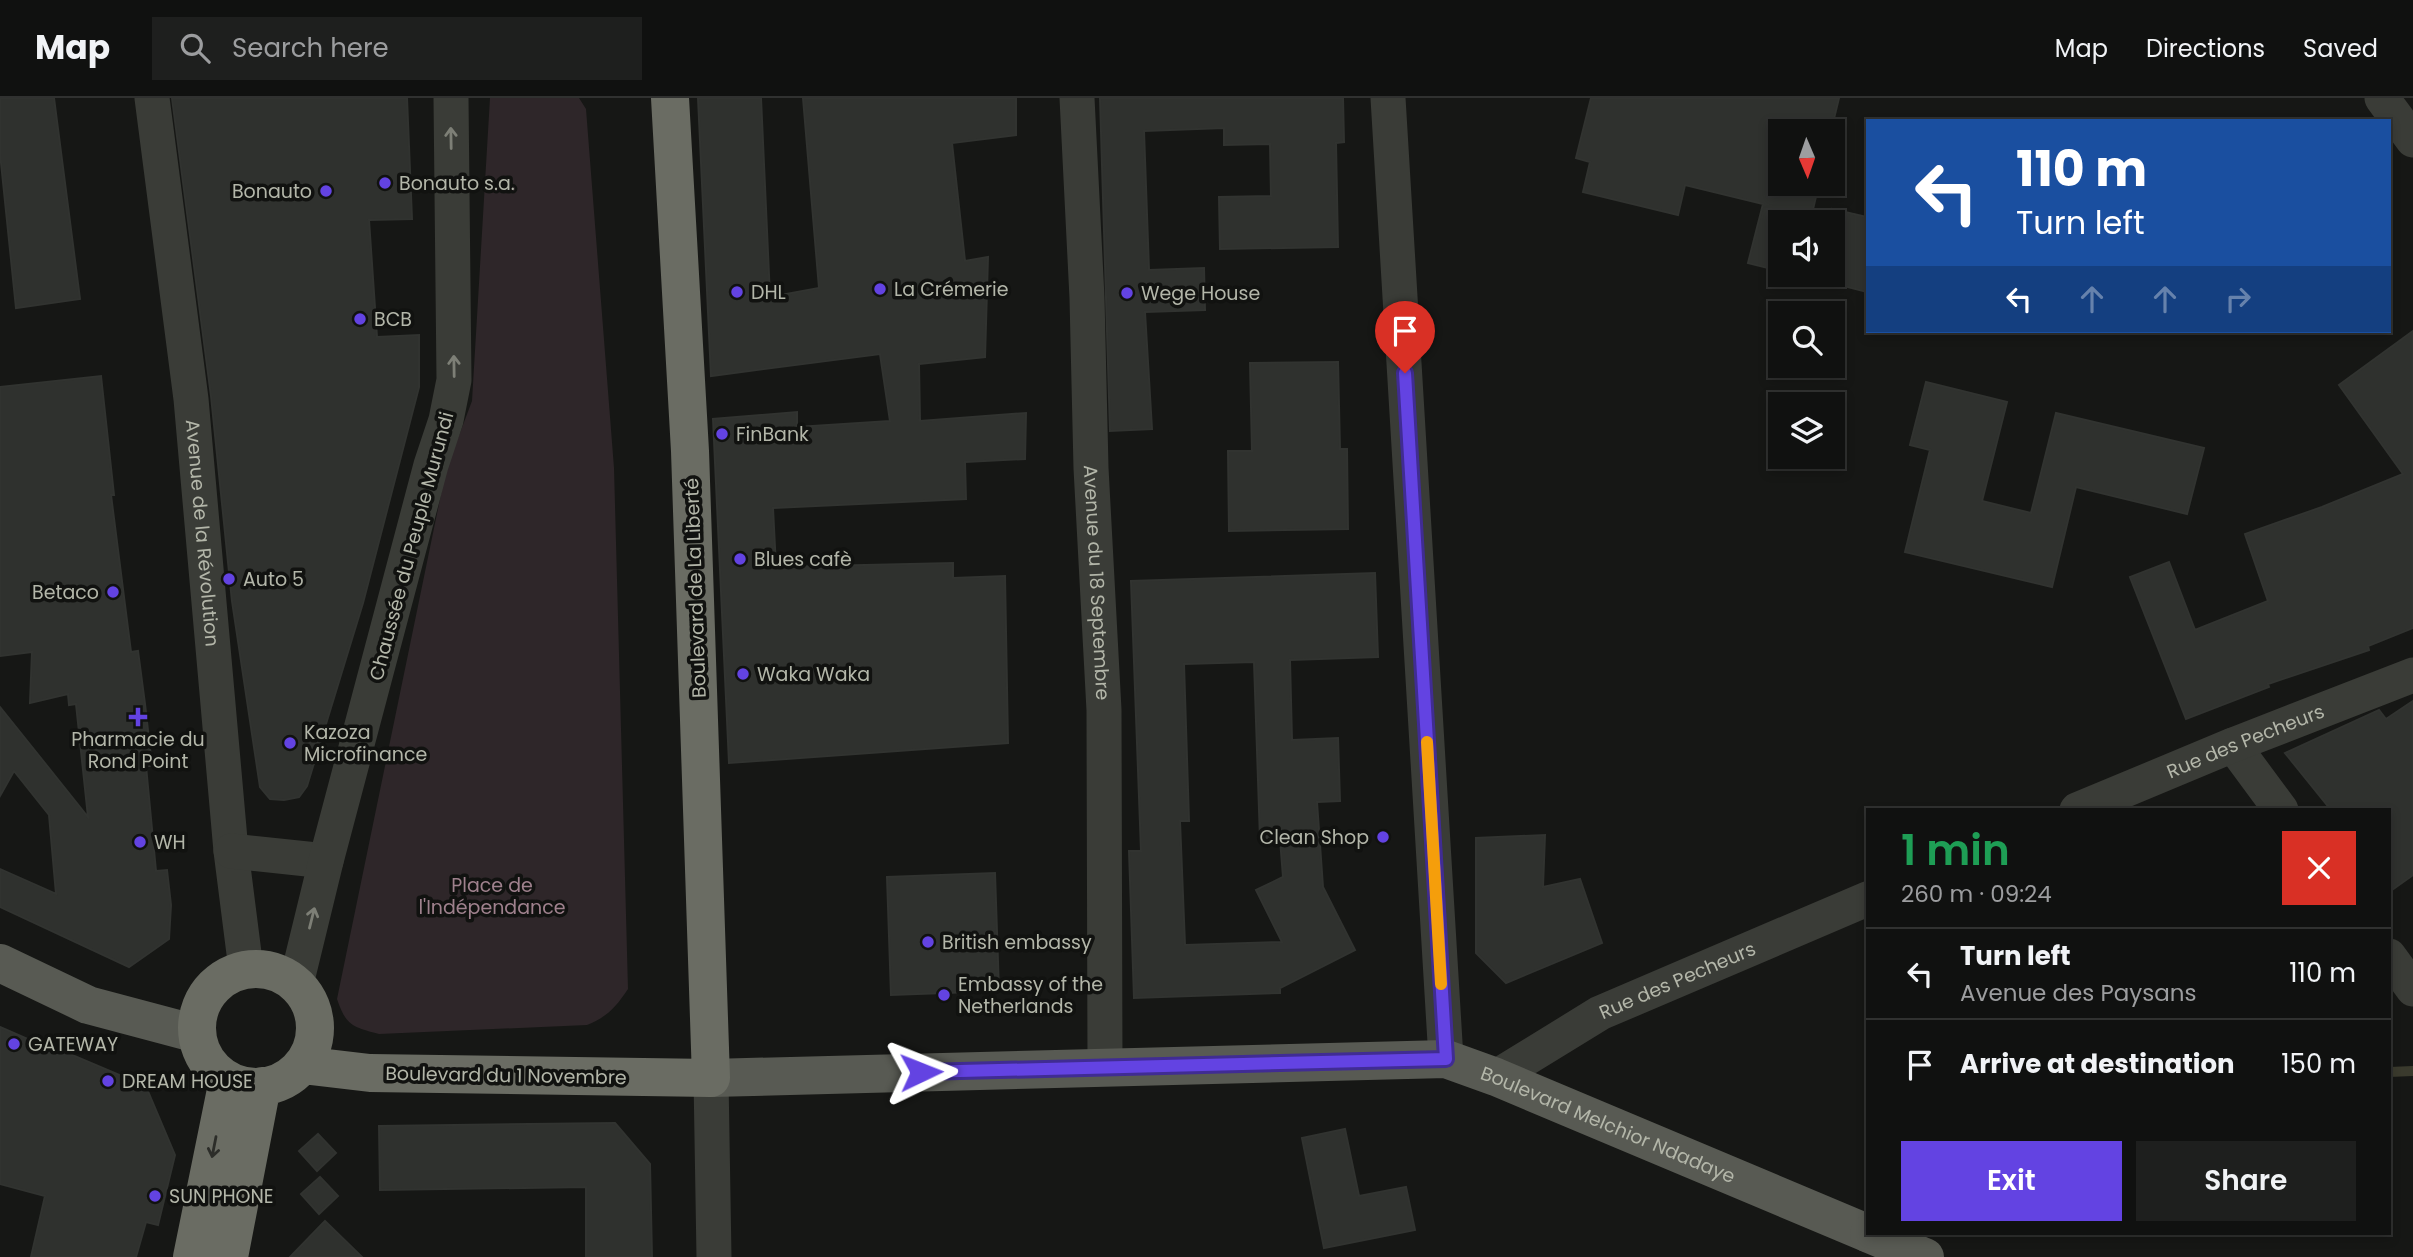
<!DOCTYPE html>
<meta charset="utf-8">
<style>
:root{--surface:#101110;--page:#1e1f1e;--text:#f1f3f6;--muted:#9c9d9f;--line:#303130;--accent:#6343e2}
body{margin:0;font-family:Poppins,sans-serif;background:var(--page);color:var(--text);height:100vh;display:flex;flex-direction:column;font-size:26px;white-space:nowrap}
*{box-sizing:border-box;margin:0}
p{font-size:23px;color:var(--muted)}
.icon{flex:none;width:38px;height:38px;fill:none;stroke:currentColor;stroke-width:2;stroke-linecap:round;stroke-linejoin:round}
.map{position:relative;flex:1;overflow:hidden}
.panel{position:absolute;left:1866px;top:710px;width:525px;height:427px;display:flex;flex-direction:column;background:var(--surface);border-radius:0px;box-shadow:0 4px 10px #0003,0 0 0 2px var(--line)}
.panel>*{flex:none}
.hud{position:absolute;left:1866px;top:21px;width:525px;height:214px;border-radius:0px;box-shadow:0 4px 10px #0003,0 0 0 2px var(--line);background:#1a4fa0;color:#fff;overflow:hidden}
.needle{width:46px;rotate:178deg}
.fabs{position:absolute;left:1768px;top:21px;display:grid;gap:14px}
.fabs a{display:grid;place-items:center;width:77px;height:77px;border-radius:0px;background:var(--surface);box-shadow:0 4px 10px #0003,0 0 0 2px var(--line);font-size:35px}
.pin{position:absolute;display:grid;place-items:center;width:60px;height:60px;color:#fff;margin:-72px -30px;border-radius:50% 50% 50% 0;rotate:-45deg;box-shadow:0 0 7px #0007}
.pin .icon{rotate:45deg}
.me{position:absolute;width:77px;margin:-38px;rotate:88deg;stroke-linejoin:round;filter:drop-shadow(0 0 5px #0008)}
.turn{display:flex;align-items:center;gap:24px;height:147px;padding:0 35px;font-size:32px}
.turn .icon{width:91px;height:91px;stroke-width:2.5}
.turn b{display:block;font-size:49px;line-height:60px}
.lanes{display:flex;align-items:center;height:66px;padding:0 35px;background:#0003;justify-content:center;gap:35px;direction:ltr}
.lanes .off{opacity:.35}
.round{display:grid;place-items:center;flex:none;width:74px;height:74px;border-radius:0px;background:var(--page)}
.headline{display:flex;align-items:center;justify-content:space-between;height:119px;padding:0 35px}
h1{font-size:42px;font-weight:600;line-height:52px;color:#1e9e55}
.button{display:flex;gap:14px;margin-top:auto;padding:14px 35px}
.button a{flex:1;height:80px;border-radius:0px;background:var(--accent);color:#fff;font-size:28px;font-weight:600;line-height:80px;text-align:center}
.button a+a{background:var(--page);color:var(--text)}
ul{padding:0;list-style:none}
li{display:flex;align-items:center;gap:21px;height:91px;padding:0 35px;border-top:2px solid var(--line)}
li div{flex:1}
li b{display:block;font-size:26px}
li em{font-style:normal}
header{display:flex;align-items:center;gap:42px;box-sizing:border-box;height:98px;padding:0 35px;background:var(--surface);border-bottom:2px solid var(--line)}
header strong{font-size:33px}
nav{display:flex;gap:38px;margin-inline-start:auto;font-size:24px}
.search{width:490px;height:63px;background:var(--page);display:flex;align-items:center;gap:18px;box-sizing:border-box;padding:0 24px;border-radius:0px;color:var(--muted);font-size:26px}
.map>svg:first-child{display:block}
.green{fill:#2e2629}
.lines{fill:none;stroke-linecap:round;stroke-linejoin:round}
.stream{stroke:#3a3a2d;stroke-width:10}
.building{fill:#2f312e;stroke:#313330;stroke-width:2;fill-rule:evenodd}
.minor{stroke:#3a3c37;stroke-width:35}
.major{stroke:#585a53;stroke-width:38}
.highway{stroke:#6a6c63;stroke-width:38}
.oneway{stroke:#7d7f76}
.oneway2{stroke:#2c2d29}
.route-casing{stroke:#402c93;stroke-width:18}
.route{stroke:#6343e2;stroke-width:12}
.slow{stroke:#f59e0b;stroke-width:12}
.poi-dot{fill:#6343e2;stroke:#111210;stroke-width:2.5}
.labels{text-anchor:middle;stroke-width:7;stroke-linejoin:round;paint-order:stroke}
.poi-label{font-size:19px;fill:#b3b6a9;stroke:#111210;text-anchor:start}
.street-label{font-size:19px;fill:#b3b6a9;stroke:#111210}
.park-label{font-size:19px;fill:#9f818d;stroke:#111210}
</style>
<header>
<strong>Map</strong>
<div class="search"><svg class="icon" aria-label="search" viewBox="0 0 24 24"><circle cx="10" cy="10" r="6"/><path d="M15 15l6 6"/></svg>Search here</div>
<nav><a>Map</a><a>Directions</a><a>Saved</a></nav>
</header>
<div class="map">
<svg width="2413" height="1159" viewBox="0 0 2413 1159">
<rect width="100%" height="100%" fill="#161715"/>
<!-- green -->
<path class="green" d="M490 0H579L586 11 614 370 628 891C616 909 607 919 587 927L379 936C353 929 346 928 337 901L446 372 472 303Z"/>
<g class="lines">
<!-- stream -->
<path class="stream" d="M2389 974 2413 973"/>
</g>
<!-- building -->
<path class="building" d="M0 0H54L80 201 16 210 0 55Z
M172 0H407L412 121 369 122 377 239 419 237V289L363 505 307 688 299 699 284 702 270 701 260 689 232 503 211 298Z
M698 0H761L770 199 819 190 803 0H1016V37L952 45 965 163 988 159 985 259 919 266 920 323 1026 315 1025 361 965 364 966 401 773 410 776 469 953 465V480L1005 478 1008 645 729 665 713 321 797 314V329L890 323 880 256 711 278Z
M1100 0H1343L1344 44 1336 45 1338 149 1220 151 1219 99 1271 98 1270 46 1224 47V30L1144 33 1149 172 1204 170 1205 212 1145 214 1152 331 1110 333Z
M1591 0H1839L1831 33H1780V86H1819L1810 124H1780V173L1748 165 1763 106 1685 87 1678 117 1583 94 1590 64 1576 60Z
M1832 111 1867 119V194L1832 185Z
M2413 233V530L2368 548 2369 552 2268 586 2269 589 2186 621 2130 479 2169 464 2195 532 2268 503 2245 436 2322 409 2403 376 2339 287Z
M1338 264 1340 351H1347L1348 431 1229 433 1228 353H1252L1250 265Z
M101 278 114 397H111L131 554 138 553 145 606 152 668H146L156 773 167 772 171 807 169 841 129 869 0 809V771L56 796 49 717 14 673 0 698V609L88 719 76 606 69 607 68 596 30 605 32 554 0 558V289Z
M1926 284 2007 304 1982 403 2031 415 2056 315 2204 350 2187 416 2076 389 2052 489 1905 454 1930 352 1910 347Z
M1375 475 1378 559 1290 562 1292 642 1338 640 1340 703 1317 704 1323 789 1355 852 1280 890V895L1134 900 1129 753H1141L1131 483ZM1254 564 1260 741H1280L1283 779 1256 792 1282 844 1185 847 1180 723H1189L1184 566Z
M2413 603V777L2389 794V712H2331L2285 655 2379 612 2386 621Z
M1545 737 1543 789 1580 781 1602 845 1506 885 1476 855V740Z
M995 775 999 893 891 897 887 779Z
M0 929 55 953 56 950 131 982 147 991 175 1057 158 1127 146 1124 136 1159H31L45 1098 0 1086Z
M615 1025 650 1066 652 1159H586V1089L380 1092 379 1028Z
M1345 1031 1359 1098 1406 1089 1415 1132 1324 1150 1302 1040Z
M318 1036 336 1055 317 1073 299 1053Z
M320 1079 338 1098 319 1116 301 1096Z
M325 1123 362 1159H290Z"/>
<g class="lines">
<!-- minor -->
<g class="minor">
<path id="s1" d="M152 0 191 301 231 753 246 871"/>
<path id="s2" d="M1077 0 1087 200 1091 370 1104 612 1105 969"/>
<path d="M1388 0 1446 961"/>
<path d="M2382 0 2413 42"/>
<path d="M2233 647 2281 712"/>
<path id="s3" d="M2077 712 2233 647 2413 577"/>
<path d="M231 753 326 763"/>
<path d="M2389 858 2413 891"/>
<path d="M296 886 326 763 431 367 446 322 454 282 451 0"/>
<path id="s4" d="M1496 979 1600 915 1867 801"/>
<path d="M711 980 714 1159"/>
</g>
<!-- major -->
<g class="major">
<path d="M0 865 88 907 197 936"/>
<path id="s5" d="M711 980 1446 961 1496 979 1867 1135"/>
<path d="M1869 1136 1925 1159"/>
</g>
<!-- highway -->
<path class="highway" d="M197 930a59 59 0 1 1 118 0a59 59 0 1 1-118 0Z
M302 967 370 975 711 980 690 353 670 0
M192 1159 228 982
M229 1159 262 988"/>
</g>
<!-- one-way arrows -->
<defs><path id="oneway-shaft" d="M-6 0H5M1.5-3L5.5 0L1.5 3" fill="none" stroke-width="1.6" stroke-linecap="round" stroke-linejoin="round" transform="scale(1.75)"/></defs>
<g class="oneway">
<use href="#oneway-shaft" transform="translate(451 40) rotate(-91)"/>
<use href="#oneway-shaft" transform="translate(454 268) rotate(-91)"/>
<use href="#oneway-shaft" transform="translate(312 820) rotate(-76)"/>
</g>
<use class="oneway2" href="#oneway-shaft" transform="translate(214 1049) rotate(101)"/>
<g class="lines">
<defs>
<path id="route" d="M921 974 1446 961 1405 275"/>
</defs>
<!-- route casing -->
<use href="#route" class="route-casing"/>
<!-- route -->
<use href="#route" class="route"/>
<!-- slow -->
<path class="slow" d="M1427 644 1441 886"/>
</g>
<!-- markers -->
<g class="poi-dot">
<circle cx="385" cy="85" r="7"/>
<circle cx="326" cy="93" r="7"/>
<circle cx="880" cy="191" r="7"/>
<circle cx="737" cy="194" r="7"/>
<circle cx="1127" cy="195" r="7"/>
<circle cx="360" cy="221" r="7"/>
<circle cx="722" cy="336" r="7"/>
<circle cx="740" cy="461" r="7"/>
<circle cx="229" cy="481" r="7"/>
<circle cx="113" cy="494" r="7"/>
<circle cx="743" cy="576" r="7"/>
<path d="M134.5 608.5h7v7h7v7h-7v7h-7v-7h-7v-7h7z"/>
<circle cx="290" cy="645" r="7"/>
<circle cx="1383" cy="739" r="7"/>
<circle cx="140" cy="744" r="7"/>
<circle cx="928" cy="844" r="7"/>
<circle cx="944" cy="897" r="7"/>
<circle cx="14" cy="946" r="7"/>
<circle cx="108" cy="983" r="7"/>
<circle cx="155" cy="1098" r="7"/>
</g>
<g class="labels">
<!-- poi labels -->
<g class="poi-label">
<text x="399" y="92">Bonauto s.a.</text>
<text x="312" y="100" text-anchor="end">Bonauto</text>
<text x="894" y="198">La Crémerie</text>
<text x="751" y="201">DHL</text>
<text x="1141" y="202">Wege House</text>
<text x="374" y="228">BCB</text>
<text x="736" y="343">FinBank</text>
<text x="754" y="468">Blues cafè</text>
<text x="243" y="488">Auto 5</text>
<text x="99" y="501" text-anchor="end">Betaco</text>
<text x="757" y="583">Waka Waka</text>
<text x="304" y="641">Kazoza<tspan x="304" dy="22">Microfinance</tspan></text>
<text x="138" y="648" text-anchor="middle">Pharmacie du<tspan x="138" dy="22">Rond Point</tspan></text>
<text x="1369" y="746" text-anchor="end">Clean Shop</text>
<text x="154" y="751">WH</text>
<text x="942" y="851">British embassy</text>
<text x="958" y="893">Embassy of the<tspan x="958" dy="22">Netherlands</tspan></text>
<text x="28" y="953">GATEWAY</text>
<text x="122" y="990">DREAM HOUSE</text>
<text x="169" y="1105">SUN PHONE</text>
</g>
<!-- street labels -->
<g class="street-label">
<text dy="7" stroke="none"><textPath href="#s1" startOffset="438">Avenue de la Révolution</textPath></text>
<text transform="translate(411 448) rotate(-75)" y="7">Chaussée du Peuple Murundi</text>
<text dy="7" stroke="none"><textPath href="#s2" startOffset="485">Avenue du 18 Septembre</textPath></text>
<text transform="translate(695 490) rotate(-92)" y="7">Boulevard de La Liberté</text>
<text dy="7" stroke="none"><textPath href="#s3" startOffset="182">Rue des Pecheurs</textPath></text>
<text dy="7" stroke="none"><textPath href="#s4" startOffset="206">Rue des Pecheurs</textPath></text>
<text transform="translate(506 977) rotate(1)" y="7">Boulevard du 1 Novembre</text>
<text dy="7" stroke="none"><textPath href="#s5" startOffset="910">Boulevard Melchior Ndadaye</textPath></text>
</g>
<!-- park labels -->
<g class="park-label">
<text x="492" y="794">Place de<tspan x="492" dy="22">l'Indépendance</tspan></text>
</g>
</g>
</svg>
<div class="fabs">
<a><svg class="needle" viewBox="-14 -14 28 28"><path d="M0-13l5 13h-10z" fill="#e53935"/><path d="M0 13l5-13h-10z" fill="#9c9d9f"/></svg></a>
<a><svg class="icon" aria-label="sound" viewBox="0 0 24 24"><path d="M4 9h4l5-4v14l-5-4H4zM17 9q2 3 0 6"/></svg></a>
<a><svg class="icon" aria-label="search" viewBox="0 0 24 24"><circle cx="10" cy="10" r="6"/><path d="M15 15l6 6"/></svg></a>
<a><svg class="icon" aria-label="layers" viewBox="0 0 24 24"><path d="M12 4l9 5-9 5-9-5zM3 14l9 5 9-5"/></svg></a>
</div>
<div class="pin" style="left:1405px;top:275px;background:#d93025"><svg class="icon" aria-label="arrive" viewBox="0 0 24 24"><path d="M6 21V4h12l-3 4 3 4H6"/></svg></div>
<svg class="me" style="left:921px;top:974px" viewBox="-20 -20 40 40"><path d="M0-17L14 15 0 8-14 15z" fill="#6343e2" stroke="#fff" stroke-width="4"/></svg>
<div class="hud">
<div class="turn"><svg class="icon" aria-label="left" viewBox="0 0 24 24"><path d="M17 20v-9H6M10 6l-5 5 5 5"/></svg><div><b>110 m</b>Turn left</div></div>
<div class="lanes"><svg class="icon" aria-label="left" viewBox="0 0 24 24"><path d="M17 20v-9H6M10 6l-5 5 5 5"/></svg><svg class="icon off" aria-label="ahead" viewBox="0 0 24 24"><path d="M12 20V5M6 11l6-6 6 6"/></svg><svg class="icon off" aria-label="ahead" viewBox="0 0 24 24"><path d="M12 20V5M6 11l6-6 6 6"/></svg><svg class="icon off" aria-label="right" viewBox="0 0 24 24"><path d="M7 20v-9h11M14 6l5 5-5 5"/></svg></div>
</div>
<section class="panel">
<div class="headline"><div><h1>1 min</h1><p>260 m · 09:24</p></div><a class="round" style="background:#d93025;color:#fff"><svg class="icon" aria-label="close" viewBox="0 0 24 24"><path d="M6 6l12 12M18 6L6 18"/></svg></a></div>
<ul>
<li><svg class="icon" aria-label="left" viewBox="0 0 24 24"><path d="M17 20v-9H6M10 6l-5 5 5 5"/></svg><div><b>Turn left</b><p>Avenue des Paysans</p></div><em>110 m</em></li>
<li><svg class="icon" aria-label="arrive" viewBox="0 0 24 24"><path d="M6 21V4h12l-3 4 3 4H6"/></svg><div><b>Arrive at destination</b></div><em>150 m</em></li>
</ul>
<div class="button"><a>Exit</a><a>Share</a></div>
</section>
</div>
